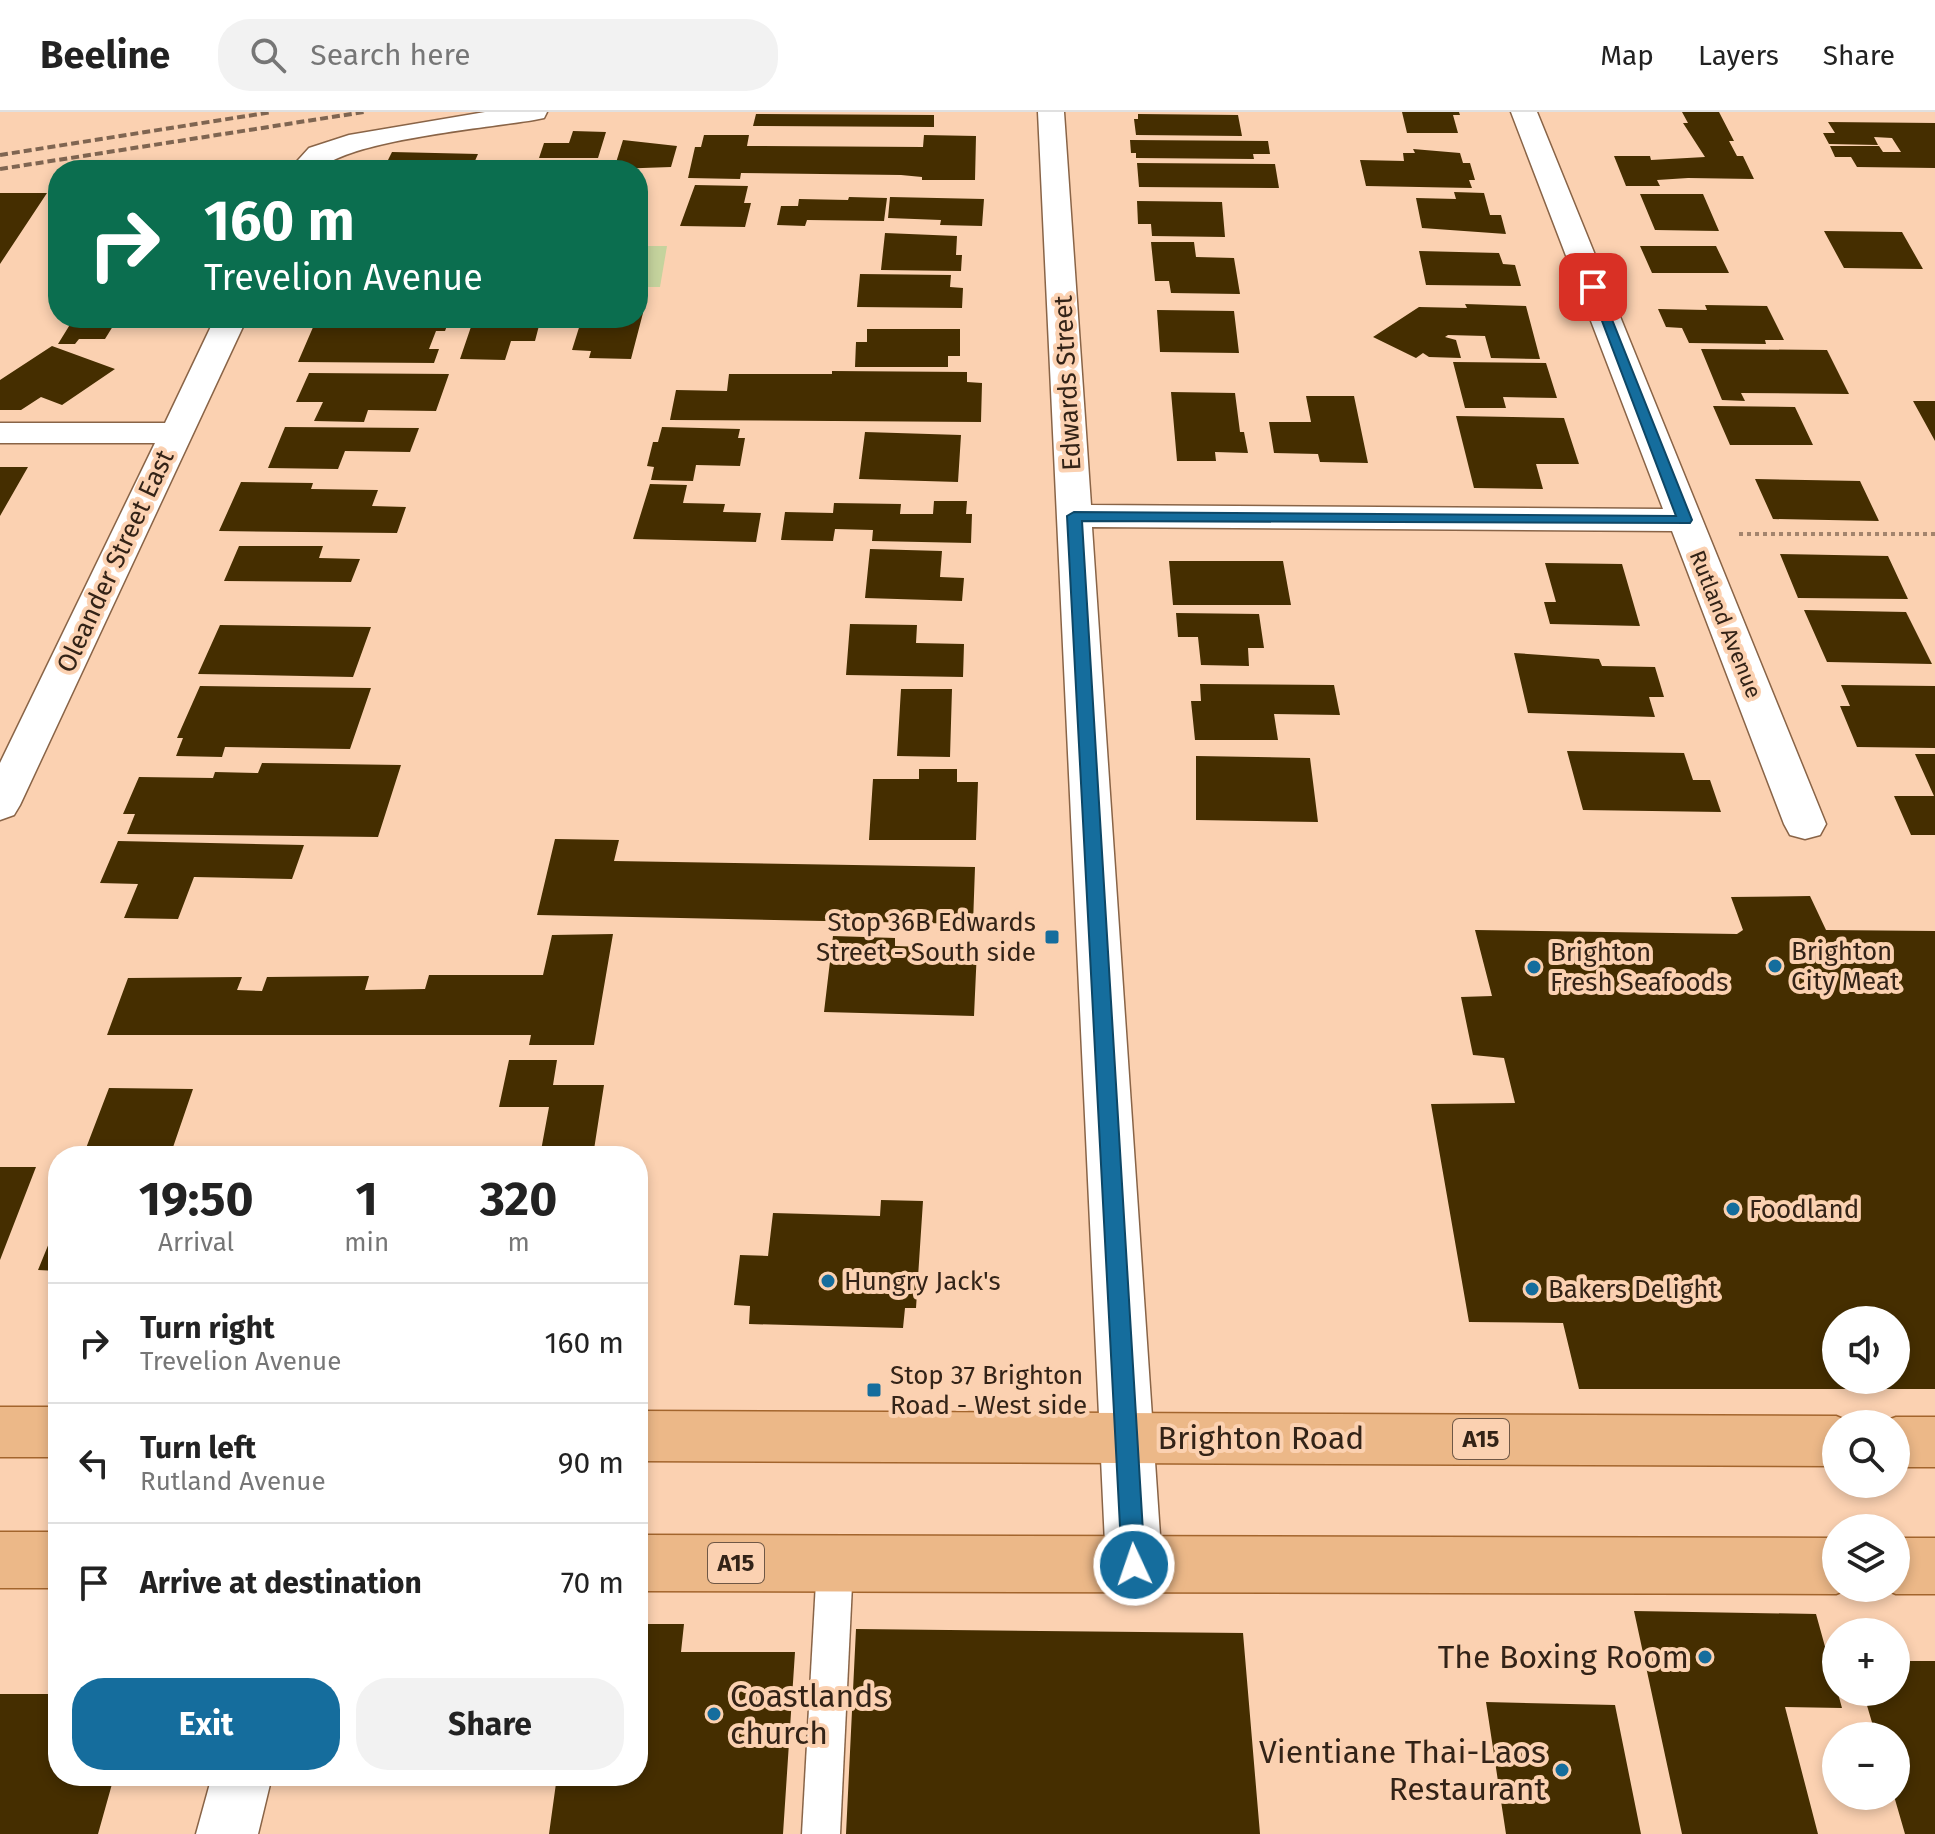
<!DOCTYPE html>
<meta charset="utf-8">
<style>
:root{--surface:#fff;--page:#f2f2f2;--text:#222;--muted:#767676;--line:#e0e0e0;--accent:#156d9d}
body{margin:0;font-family:"Fira Sans",sans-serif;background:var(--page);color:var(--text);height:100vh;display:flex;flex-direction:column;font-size:30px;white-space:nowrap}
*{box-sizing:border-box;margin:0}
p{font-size:26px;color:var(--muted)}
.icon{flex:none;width:44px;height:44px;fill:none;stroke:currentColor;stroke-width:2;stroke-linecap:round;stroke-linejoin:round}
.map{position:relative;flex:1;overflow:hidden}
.details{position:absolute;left:48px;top:1034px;width:600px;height:640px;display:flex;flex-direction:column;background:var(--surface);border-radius:32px;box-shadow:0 4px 12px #0003}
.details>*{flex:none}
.banner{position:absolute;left:48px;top:48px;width:600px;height:168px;border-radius:32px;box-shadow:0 4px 12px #0003;background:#0b6e4f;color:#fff;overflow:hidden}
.tools{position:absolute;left:1822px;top:1194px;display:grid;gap:16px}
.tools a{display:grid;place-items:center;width:88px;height:88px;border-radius:50%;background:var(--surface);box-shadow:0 4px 12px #0003;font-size:40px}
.pin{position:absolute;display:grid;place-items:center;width:68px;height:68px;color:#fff;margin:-34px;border-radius:16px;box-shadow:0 4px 12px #0006}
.me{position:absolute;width:88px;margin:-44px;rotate:357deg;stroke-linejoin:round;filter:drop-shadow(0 0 6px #0008)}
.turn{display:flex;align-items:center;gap:28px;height:168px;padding:0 24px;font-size:36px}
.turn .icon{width:104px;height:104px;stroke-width:2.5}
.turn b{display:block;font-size:56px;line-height:68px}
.eta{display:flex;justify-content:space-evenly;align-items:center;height:136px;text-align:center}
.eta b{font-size:48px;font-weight:700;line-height:56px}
.cta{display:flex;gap:16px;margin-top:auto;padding:16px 24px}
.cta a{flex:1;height:92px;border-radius:32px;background:var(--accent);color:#fff;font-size:32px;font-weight:700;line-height:92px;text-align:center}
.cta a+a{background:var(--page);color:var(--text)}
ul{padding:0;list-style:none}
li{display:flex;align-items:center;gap:24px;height:120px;padding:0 24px;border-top:2px solid var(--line)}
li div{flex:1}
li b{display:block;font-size:30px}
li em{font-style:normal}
header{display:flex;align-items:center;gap:48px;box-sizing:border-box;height:112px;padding:0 40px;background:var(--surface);border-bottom:2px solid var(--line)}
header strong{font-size:38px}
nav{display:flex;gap:44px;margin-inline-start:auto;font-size:28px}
.search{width:560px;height:72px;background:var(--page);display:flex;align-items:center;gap:20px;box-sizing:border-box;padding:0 28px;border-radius:32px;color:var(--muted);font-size:30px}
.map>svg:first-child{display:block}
.green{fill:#c5d39d}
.building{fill:#452e00;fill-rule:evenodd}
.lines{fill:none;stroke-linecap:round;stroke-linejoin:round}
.lane-casing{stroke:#896447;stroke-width:3}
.street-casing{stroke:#896447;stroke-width:3}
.primary-casing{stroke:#a3652d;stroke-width:3}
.path{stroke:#a3846d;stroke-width:4;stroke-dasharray:4 4;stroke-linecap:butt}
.lane{fill:#fff;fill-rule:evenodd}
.street{fill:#fff;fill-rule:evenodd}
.primary{fill:#ecb888;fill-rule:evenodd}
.rail{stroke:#7f6551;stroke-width:4;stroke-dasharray:8 4;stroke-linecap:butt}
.route{fill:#156d9d;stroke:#0e4766;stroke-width:2}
.poi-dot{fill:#156d9d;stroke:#fbd1b1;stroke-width:3}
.labels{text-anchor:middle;stroke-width:8;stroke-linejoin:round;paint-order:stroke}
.far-street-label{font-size:22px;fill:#332317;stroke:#fbd1b1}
.shield{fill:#fbd1b1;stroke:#6f5745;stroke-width:2}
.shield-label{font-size:24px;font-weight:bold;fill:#332317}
.street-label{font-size:26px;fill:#332317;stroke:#fbd1b1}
.poi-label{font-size:26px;fill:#332317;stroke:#fbd1b1;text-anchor:start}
.near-street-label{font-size:32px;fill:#332317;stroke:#fbd1b1}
.near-poi-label{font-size:32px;fill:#332317;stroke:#fbd1b1;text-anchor:end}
</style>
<header>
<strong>Beeline</strong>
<div class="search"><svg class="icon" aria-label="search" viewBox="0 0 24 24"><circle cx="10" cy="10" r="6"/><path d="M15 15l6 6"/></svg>Search here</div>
<nav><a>Map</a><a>Layers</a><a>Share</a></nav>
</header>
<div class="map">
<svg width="1935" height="1722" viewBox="0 0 1935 1722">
<rect width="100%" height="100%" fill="#fbd1b1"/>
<!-- green -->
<path class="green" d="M638 134H667L660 175H638Z"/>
<!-- building -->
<path class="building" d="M1402 0H1459L1460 3H1453L1458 21H1407Z
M1682 0H1719L1734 29H1729L1737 44H1743L1754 67 1688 66 1657 68 1660 74H1626L1614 44H1650L1651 48 1705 45 1683 11H1688Z
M756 2 934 3V15L753 14Z
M1138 2 1238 3 1242 24 1136 23 1134 7H1138Z
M1828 10 1935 11V56L1857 55 1851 45H1835L1830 34H1879L1883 40H1901L1892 26 1874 25 1878 33 1829 32 1823 21H1835Z
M573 19 606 20 598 46H539L544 31H569Z
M704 23H749L747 34 923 35 924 23 976 24 975 68H922V65L901 63 741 61 740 67 688 66 695 35H701Z
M623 28 677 34 671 55 614 57Z
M1130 28 1268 29 1270 42H1253L1254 47 1136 46V41H1131Z
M1413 37 1460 41 1463 51H1470L1475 68H1469L1472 76 1366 74 1360 48 1404 49 1403 41H1415Z
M392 40 478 42 471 58 384 56Z
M1137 51 1275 52 1279 76 1139 75Z
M168 54 251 55 249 58H165Z
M695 73 748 74 744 91H751L745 115 680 114Z
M1454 80 1484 81 1490 103H1501L1506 122 1422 116 1416 86 1456 87Z
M0 81H47L0 152Z
M1640 82H1703L1719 119 1655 118Z
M849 85 887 86 884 109 807 108 805 114 777 113 781 94H798L799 87 848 88Z
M890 85 984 87 982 114 940 113 941 108 888 106Z
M1137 89 1222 90 1225 125 1152 124 1151 112H1138Z
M1824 119 1902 120 1923 157 1844 156Z
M885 121 957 124 956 143H962L961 159 881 158Z
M1151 130H1194L1196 145 1234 146 1240 182 1171 181 1169 169H1155Z
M1640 134H1716L1729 161H1652Z
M1419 139 1499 141 1503 152 1515 153 1521 174 1426 173Z
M860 162 951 163 950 175 963 176 962 196 857 195Z
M1465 192 1526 194 1540 247 1491 246 1485 224 1448 223 1445 225 1456 228 1461 246 1429 245 1423 241 1416 246 1373 225 1419 195 1467 196Z
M1705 193 1767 194 1784 228H1765L1766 232 1689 231 1682 216 1666 215 1658 197 1707 198Z
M1157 198 1234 199 1239 241 1160 240Z
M638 201H643L631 247 589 246 591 239 572 238 582 206H638Z
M74 206H118L105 227H79L75 232H58Z
M317 206H450L445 219H436L429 237H439L434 251 298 250Z
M474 206H541L535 229H511L505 248 460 247Z
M867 217H960V244H948V255H855L856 230H867Z
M52 234 115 257 62 293 41 285 21 298H0V268Z
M1701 237 1827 238 1849 282 1741 281 1745 289 1722 288Z
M1453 250 1546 251 1557 286 1503 285 1506 296H1465Z
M832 259 967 260V270L982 271 981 310 670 308 676 278 727 279 729 262H832Z
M309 261 449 262 436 299 368 298 364 310 314 309 323 290H296Z
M1171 280 1235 281 1240 320H1244L1248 341 1215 340 1216 349H1177Z
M1306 284H1354L1368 351 1320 350 1318 342 1274 341 1269 310H1311Z
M1913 289H1935V329Z
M1713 294 1795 295 1813 333H1730Z
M1456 304 1564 306 1579 352H1536L1543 377 1474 376Z
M285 315 419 316 410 340 345 339 338 357 268 356Z
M662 315 740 317 738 326H745L740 354 696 353 693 369 651 368 654 355 647 354 653 330H658Z
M865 320 961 323 958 370 859 367Z
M0 355H28L0 404Z
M1755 367 1860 369 1879 409 1773 407Z
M241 370 313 371 311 377 378 378 372 394 406 395 397 421 219 419Z
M650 372 687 373 683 391 725 392 723 400 761 401 756 430 633 427Z
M934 389H967L966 402H972L971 431 872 429 873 418 835 417 833 429 781 428 785 400 833 401 834 391 901 392 900 402H933Z
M239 434H323L319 446 360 447 351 470 224 469Z
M870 437 942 439 940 465 964 466 962 489 865 486Z
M1780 442 1888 444 1908 487 1798 486Z
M1169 449H1283L1291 493H1173Z
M1545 451 1622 452 1640 514 1550 512 1544 490H1556Z
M1804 498 1906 500 1932 552 1827 550Z
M1176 501 1259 502 1264 536H1248L1249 554 1201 553 1198 525H1178Z
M850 512 917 513 916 531 964 532 963 565 846 563Z
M220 513 371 515 353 565 198 562Z
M1514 541 1599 547 1602 554 1655 555 1664 585H1649L1655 605 1528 601Z
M1200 572 1334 573 1340 603 1274 602 1278 628H1195L1191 589H1201Z
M1841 573 1935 574V636L1857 635 1840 594H1850Z
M200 574 371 576 350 637 225 635 222 645 176 644 183 626H177Z
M901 577H952L950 645 897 644Z
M1567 639 1684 641 1693 668H1710L1721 700 1583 698Z
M1915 642H1935V723H1911L1894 684H1934Z
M1196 644 1310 646 1318 710 1196 708Z
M262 651 401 653 378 725 127 722 135 702H123L139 665 213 666 215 660 258 661Z
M919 657H957V670H978L976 728H869L873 667H919Z
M555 727 619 728 614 749 975 755 973 812 537 803Z
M118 729 304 733 292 767 194 765 178 807 124 806 138 772 100 771Z
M1810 784 1826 818 1935 819V1277H1579L1563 1211 1469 1210 1431 992 1515 991 1504 946 1473 943 1461 885 1492 884 1475 818 1737 822 1743 818 1731 785ZM1836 1208H1896V1268H1836Z
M613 822 594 933H529L531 923H107L128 866 242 865 237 878 262 879 267 865 369 864 365 878 425 877 429 863H543L552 823Z
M833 824 895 826V834L977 837 974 904 824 900Z
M509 948H557L553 973H604L593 1044H540L549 995H499Z
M109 976 193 977 170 1044H83Z
M0 1055H36L0 1148Z
M881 1088 923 1089 916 1196H905L903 1216 749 1212 750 1194 734 1193 740 1143 768 1144 773 1101 880 1104Z
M58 1109V1159L38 1158Z
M1634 1499 1816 1502 1842 1596 1785 1595 1818 1722H1682Z
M638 1512H684L681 1540H795L783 1722H549L557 1664H638Z
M856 1517 1243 1521 1260 1722H846Z
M1896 1549H1935V1722H1905L1894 1684 1896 1624H1876L1863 1580H1896Z
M0 1582H58V1664H101L98 1673 112 1672 98 1722H0Z
M1486 1590 1615 1593 1641 1722H1506Z"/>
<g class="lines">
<defs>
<path id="lane" d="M835 1434 848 1439 853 1452 840 1722H802L817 1452 822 1439Z"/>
<path id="street" d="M485 0H547L544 6 534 8C487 16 349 28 319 58H289L309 36 349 23Z
M1038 0H1064L1091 393 1663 397 1511 0H1537L1826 712 1820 723 1805 727 1790 723 1784 712 1672 419 1092 415 1162 1453 1154 1473 1134 1481 1114 1473 1106 1453Z
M215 206H247L20 693 14 703 0 708V651L155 331H0V311H165Z
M212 1664H272L258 1722H196Z"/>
<path id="primary" d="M0 1295H58V1345H0Z
M638 1299 1836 1304 1855 1312H1836V1354L638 1349Z
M1896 1305H1935V1355H1896V1312H1877Z
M0 1420H58V1476H0Z
M638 1423 1836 1426V1476H1850L1836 1482 638 1479Z
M1896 1426H1935V1482H1896L1882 1476H1896Z"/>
</defs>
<!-- lane casing -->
<use href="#lane" class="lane-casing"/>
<!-- street casing -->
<use href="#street" class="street-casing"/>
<!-- primary casing -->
<use href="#primary" class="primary-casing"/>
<!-- path -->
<path class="path" d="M1739 422H1935"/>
<!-- lane -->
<use href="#lane" class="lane"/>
<!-- street -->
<use href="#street" class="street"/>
<!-- primary -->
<use href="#primary" class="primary"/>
<!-- rail -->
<path class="rail" d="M0 43 272 0
M0 57 364 0"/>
</g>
<!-- route -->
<path class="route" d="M1588 172 1599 175 1692 408 1690 411 1082 409 1145 1453 1142 1462 1134 1465 1125 1462 1122 1453 1067 404 1074 400 1676 404Z"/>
<!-- markers -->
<g class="poi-dot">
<rect x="1044" y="817" width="16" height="16" rx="4"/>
<circle cx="1775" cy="854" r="8"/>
<circle cx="1534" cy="855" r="8"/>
<circle cx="1733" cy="1097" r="8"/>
<circle cx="828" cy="1169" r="8"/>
<circle cx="1532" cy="1177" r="8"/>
<rect x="866" y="1270" width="16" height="16" rx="4"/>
<circle cx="1705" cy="1545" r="8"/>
<circle cx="714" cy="1602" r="8"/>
<circle cx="1562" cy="1658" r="8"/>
</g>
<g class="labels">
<!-- far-street labels -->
<g class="far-street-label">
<text transform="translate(1726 512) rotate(68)" y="8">Rutland Avenue</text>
</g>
<!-- shield labels -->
<g class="shield">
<rect x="1453" y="1307" width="56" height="40" rx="6"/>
<rect x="708" y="1431" width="56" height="40" rx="6"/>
</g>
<g class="shield-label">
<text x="1481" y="1335">A15</text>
<text x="736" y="1459">A15</text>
</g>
<!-- street labels -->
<g class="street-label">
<text transform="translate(1067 271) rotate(-93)" y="9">Edwards Street</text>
<text transform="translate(115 449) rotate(-65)" y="9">Oleander Street East</text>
</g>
<!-- poi labels -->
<g class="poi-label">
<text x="1036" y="819" text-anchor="end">Stop 36B Edwards<tspan x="1036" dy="30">Street - South side</tspan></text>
<text x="1791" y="848">Brighton<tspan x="1791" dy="30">City Meat</tspan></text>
<text x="1550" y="849">Brighton<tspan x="1550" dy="30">Fresh Seafoods</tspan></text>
<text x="1749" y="1106">Foodland</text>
<text x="844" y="1178">Hungry Jack's</text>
<text x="1548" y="1186">Bakers Delight</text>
<text x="890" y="1272">Stop 37 Brighton<tspan x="890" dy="30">Road - West side</tspan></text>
</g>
<!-- near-street labels -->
<g class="near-street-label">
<text x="1261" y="1337">Brighton Road</text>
</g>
<!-- near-poi labels -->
<g class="near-poi-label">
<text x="1689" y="1556">The Boxing Room</text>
<text x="730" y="1595" text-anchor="start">Coastlands<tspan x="730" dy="37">church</tspan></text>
<text x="1546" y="1651">Vientiane Thai-Laos<tspan x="1546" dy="37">Restaurant</tspan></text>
</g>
</g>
</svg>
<div class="tools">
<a><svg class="icon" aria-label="sound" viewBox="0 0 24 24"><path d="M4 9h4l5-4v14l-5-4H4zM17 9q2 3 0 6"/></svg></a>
<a><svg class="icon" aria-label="search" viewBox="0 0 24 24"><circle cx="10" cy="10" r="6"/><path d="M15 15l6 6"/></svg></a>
<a><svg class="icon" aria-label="layers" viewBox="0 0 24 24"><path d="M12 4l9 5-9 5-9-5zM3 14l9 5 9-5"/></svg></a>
<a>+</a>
<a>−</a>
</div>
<div class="pin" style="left:1593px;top:175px;background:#d93025"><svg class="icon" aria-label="arrive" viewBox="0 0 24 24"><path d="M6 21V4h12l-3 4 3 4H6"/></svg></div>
<svg class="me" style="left:1134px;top:1453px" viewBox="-20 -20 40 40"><circle r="17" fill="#156d9d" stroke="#fff" stroke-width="3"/><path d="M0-11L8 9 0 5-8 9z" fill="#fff"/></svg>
<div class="banner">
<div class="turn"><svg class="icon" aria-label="right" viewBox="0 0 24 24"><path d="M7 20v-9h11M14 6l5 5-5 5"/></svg><div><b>160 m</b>Trevelion Avenue</div></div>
</div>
<section class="details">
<div class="eta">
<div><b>19:50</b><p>Arrival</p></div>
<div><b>1</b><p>min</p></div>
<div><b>320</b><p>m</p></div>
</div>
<ul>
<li><svg class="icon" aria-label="right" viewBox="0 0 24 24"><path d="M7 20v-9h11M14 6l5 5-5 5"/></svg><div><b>Turn right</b><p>Trevelion Avenue</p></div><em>160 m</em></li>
<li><svg class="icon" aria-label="left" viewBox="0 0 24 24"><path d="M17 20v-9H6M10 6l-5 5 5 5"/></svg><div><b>Turn left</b><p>Rutland Avenue</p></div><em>90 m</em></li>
<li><svg class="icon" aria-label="arrive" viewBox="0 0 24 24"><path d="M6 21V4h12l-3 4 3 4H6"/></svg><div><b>Arrive at destination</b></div><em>70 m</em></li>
</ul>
<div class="cta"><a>Exit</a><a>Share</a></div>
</section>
</div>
